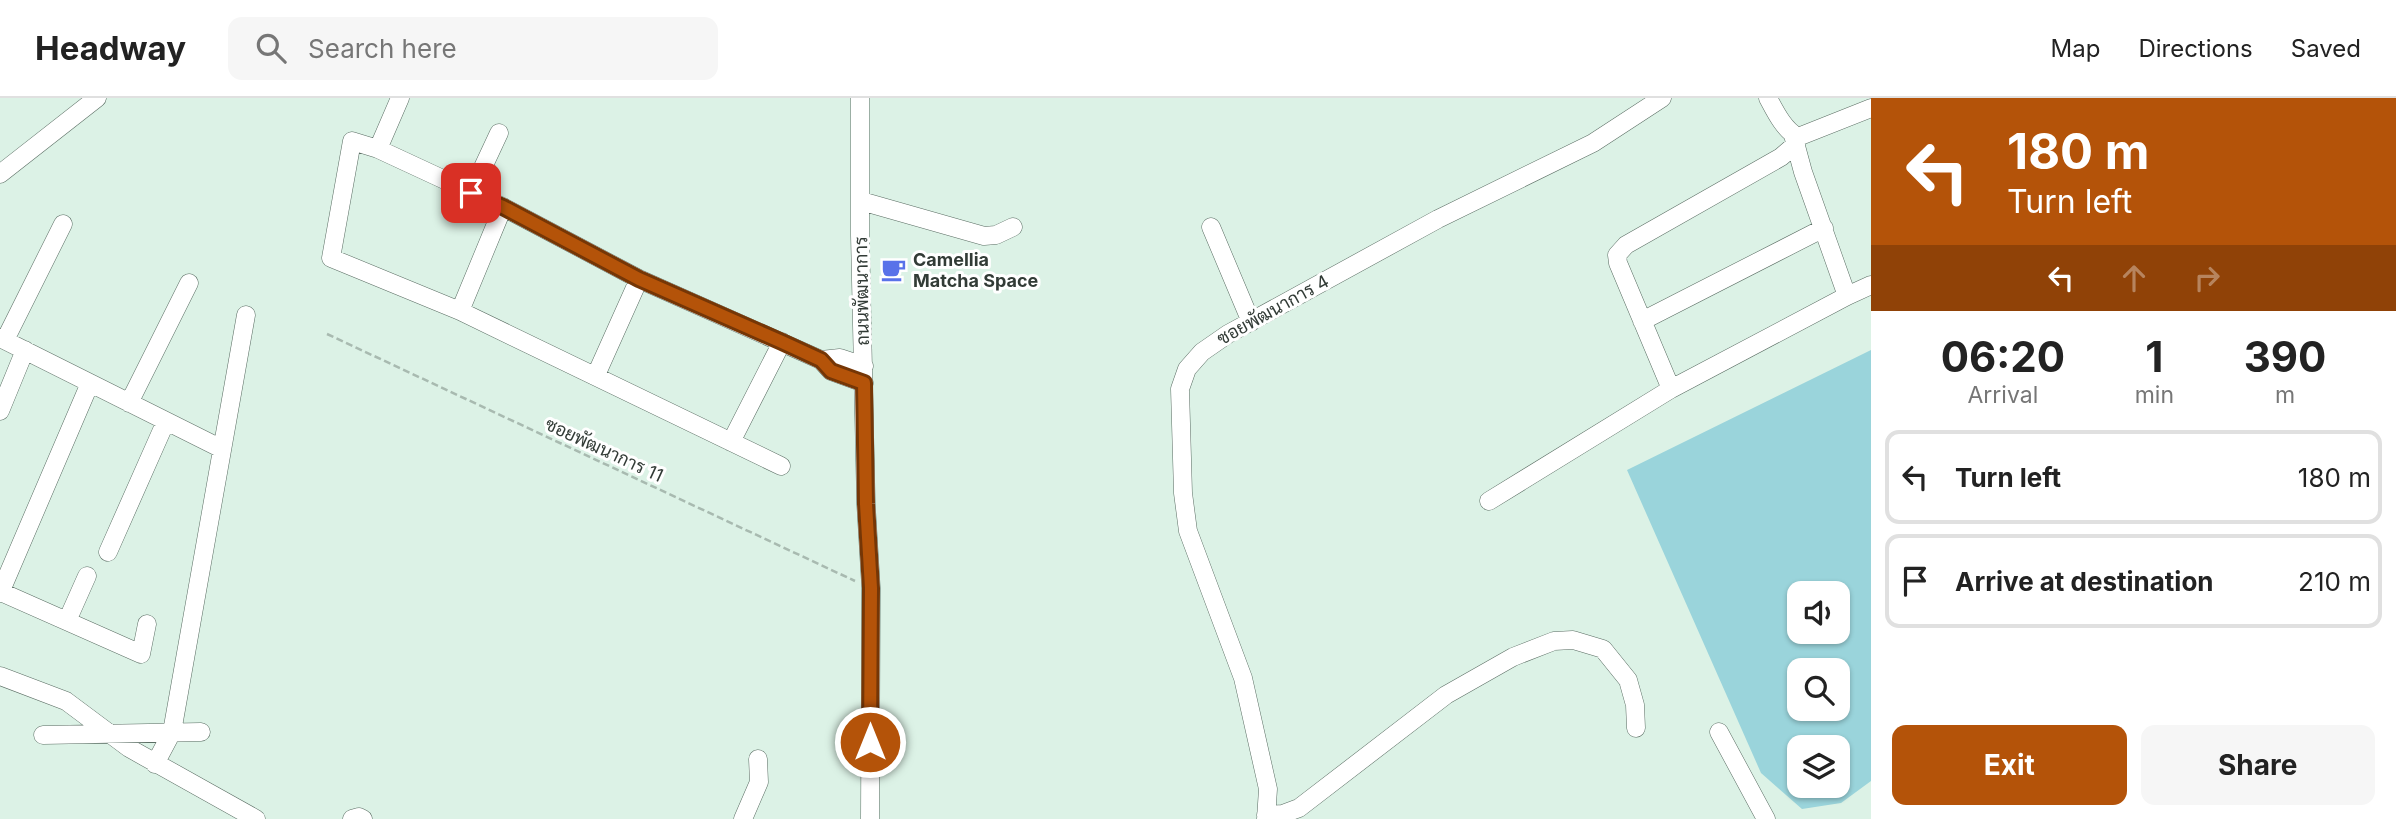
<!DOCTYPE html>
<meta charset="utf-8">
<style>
:root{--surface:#fff;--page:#f6f6f6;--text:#222;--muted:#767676;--line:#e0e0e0;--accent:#b45309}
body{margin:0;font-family:Inter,Sarabun,sans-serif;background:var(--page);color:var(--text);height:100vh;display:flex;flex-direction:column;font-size:26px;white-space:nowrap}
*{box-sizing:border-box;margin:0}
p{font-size:23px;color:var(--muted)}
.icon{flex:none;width:38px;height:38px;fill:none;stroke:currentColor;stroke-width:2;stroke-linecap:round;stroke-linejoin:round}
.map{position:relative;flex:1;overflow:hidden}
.side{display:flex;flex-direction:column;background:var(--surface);width:525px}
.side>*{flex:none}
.top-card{background:#b45309;color:#fff;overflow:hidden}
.controls{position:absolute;left:1787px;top:483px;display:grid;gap:14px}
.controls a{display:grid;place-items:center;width:63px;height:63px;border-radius:14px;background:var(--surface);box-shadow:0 2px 5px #0004;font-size:35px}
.pin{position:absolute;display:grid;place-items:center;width:60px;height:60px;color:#fff;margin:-30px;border-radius:14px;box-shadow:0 4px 10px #0006}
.me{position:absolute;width:77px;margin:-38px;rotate:0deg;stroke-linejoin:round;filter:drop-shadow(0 0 5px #0008)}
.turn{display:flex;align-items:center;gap:24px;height:147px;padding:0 21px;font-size:32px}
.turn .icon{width:91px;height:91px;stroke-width:2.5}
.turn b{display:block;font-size:49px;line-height:60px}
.lanes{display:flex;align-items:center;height:66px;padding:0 21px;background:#0003;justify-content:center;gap:35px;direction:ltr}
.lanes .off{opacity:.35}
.eta{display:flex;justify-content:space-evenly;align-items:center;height:119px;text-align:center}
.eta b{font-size:42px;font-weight:700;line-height:49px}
.cta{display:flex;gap:14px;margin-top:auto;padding:14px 21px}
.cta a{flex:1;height:80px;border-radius:14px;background:var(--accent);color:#fff;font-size:28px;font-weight:700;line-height:80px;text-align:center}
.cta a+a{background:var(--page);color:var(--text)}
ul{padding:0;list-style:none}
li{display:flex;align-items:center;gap:21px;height:94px;margin:0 14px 10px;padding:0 7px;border:4px solid var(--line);border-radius:14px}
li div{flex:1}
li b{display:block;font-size:26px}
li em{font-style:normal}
header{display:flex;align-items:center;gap:42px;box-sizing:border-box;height:98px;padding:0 35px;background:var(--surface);border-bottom:2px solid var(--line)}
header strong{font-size:33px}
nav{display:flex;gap:38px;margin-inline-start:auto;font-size:24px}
.search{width:490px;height:63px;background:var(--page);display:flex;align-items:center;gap:18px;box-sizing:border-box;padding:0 24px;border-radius:14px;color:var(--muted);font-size:26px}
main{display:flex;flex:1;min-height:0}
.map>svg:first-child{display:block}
.water{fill:#9ad4db;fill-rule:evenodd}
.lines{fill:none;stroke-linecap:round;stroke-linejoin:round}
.minor-casing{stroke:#5a6d63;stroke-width:19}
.path{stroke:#a8bab0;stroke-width:2.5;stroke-dasharray:7 3.5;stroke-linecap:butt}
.minor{stroke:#fff;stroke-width:18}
.route-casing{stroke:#753606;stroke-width:18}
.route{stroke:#b45309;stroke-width:12}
.labels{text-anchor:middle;stroke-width:6;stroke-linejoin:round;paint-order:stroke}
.poi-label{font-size:18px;font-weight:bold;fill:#323b36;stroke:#fff;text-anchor:start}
.street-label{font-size:18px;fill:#323b36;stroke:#fff}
</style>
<header>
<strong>Headway</strong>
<div class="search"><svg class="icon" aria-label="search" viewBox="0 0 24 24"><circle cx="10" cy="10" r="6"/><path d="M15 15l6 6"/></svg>Search here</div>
<nav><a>Map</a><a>Directions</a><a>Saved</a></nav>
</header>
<main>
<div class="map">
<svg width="1871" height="721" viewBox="0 0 1871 721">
<rect width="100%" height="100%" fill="#dcf2e6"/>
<!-- water -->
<path class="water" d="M1871 252V683L1841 705 1802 711 1761 675 1627 372ZM1799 495H1838V534H1799ZM1799 572H1838V611H1799ZM1799 649H1838V688H1799Z"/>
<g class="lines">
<defs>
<path id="minor" d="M860 0V137L866 406 871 490 870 721
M1768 0C1775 13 1784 32 1798 39L1871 10
M1793 37 1803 74 1847 198 1871 187
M378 51 400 0
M0 76 97 0
M471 95 499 35
M861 103 984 138 996 137 1013 129
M1211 129 1251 224
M460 213 503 109
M1642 223 1824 130
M0 240 222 351
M5 242 63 126
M864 268 840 260 821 262 831 273 864 285
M596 277 639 181
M1671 291 1618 165 1617 157 1626 147 1781 59 1796 46
M129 305 189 185
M0 313 25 252
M731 344 782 244
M781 368 460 213 331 160 352 43 378 51 503 109 639 181 821 262
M1489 403 1671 291 1847 198
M108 454 166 323
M1 494 141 556 147 526
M0 495 90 285
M67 523 87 478
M0 578 66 603 129 650 256 721
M1719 634 1766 721
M43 637 201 634
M155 666 172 634 246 217
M1266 717 1283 716 1299 710 1446 597 1513 559 1554 543 1573 542 1603 551 1628 582 1635 607 1636 630
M352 721 359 719 363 721
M743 721 759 684 758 661
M1266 721 1268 691 1243 580 1188 433 1183 395 1180 291 1187 271 1202 254 1228 236 1438 121 1593 45 1662 0"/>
</defs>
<!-- minor casing -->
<use href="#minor" class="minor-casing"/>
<!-- path -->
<path class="path" d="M327 236 855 483"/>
<!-- minor -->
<use href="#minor" class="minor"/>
</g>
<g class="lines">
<defs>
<path id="route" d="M471 95 503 109 639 181 782 244 821 262 831 273 864 285 866 406 871 490 870 644"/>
</defs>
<!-- route casing -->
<use href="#route" class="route-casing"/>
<!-- route -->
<use href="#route" class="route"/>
</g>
<!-- icons -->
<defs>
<symbol id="cafe-bare" viewBox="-9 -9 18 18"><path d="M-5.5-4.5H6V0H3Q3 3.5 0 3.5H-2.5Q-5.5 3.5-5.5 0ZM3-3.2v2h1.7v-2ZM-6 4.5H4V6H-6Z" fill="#5972e9" stroke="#fff" stroke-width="2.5" paint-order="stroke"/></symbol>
</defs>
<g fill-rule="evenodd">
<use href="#cafe-bare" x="876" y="154" width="35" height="35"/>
</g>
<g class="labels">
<!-- poi labels -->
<g class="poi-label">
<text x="913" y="168">Camellia<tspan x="913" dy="21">Matcha Space</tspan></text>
</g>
<!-- street labels -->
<g class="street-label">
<text transform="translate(862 193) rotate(-91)" y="6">ถนนพัฒนาการ</text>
<text transform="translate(1273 212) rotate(-29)" y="6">ซอยพัฒนาการ 4</text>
<text transform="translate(604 352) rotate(25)" y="6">ซอยพัฒนาการ 11</text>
</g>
</g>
</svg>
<div class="controls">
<a><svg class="icon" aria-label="sound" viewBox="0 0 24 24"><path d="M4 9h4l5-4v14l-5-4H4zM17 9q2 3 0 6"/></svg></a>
<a><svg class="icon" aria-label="search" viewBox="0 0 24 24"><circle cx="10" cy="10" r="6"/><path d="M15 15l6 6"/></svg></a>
<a><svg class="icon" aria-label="layers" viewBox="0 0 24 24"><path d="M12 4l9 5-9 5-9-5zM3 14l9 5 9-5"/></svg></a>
</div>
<div class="pin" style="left:471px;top:95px;background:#d93025"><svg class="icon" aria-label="arrive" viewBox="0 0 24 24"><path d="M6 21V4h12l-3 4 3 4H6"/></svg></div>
<svg class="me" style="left:870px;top:644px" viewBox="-20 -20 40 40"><circle r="17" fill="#b45309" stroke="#fff" stroke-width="3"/><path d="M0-11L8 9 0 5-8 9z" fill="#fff"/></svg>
</div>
<section class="side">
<div class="top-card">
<div class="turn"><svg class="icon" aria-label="left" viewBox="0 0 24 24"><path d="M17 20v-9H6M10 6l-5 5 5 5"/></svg><div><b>180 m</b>Turn left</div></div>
<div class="lanes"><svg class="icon" aria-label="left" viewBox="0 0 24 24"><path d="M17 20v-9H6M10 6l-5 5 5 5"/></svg><svg class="icon off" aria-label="ahead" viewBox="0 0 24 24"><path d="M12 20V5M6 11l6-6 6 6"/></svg><svg class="icon off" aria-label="right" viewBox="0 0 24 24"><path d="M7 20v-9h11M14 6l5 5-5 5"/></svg></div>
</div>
<div class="eta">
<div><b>06:20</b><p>Arrival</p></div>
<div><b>1</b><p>min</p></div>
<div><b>390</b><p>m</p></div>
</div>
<ul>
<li><svg class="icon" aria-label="left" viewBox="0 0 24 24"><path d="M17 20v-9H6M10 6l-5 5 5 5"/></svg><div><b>Turn left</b></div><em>180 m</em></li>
<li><svg class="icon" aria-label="arrive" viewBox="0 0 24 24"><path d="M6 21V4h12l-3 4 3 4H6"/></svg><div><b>Arrive at destination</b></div><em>210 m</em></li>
</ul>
<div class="cta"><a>Exit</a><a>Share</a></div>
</section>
</main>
